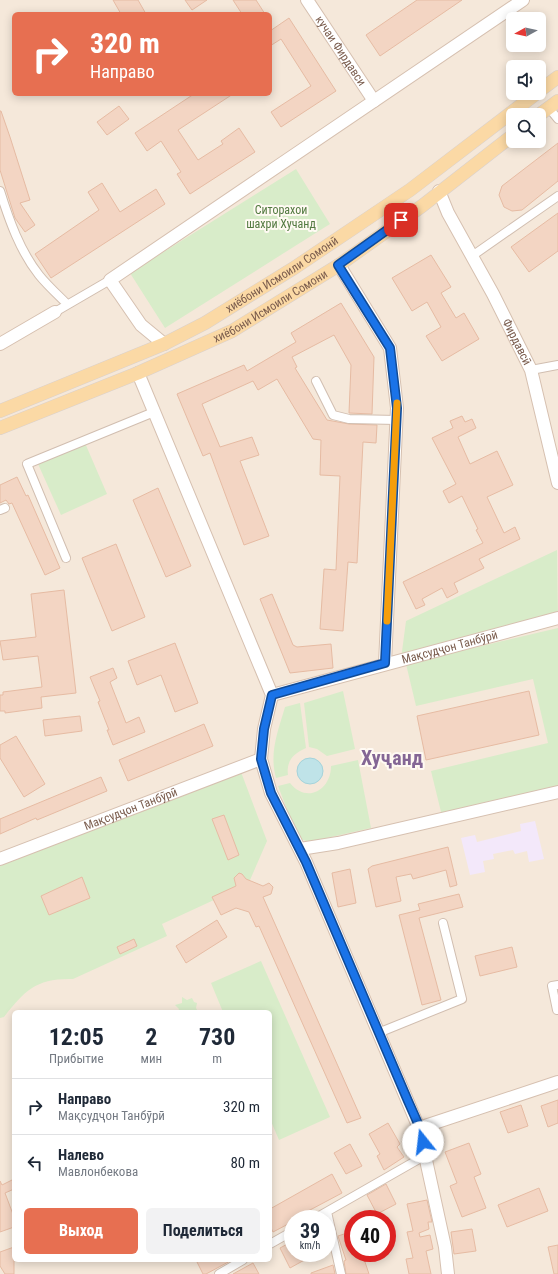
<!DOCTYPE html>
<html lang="ru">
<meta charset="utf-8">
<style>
:root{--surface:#fff;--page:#f2f2f3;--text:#1f2937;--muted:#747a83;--line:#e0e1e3;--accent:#e76f51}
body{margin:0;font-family:"Roboto Condensed",sans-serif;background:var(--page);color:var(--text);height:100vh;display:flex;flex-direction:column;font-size:15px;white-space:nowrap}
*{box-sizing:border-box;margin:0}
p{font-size:13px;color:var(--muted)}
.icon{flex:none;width:22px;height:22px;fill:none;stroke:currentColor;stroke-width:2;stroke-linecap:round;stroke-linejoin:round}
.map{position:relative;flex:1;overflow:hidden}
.sheet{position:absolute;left:12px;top:1010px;width:260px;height:252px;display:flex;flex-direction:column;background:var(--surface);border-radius:6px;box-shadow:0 2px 10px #0003}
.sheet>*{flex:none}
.banner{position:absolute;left:12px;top:12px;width:260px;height:84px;border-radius:6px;box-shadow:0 2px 10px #0003;background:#e76f51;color:#fff;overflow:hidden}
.needle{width:26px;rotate:262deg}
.controls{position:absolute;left:506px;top:12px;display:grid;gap:8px}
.controls a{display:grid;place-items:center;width:40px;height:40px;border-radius:6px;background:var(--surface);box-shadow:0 2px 10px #0003;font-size:20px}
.speed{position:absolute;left:284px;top:1210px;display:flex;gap:8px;font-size:20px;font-weight:700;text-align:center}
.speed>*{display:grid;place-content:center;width:52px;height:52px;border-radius:50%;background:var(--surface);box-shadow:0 2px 10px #0003;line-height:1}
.speed small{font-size:10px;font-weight:400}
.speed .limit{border:6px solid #d22;background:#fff;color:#111}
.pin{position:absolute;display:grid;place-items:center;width:34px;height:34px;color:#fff;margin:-17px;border-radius:8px;box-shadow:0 2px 6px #0006}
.me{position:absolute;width:44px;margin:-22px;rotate:344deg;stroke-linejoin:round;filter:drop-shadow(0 0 3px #0008)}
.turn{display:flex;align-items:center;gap:14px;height:84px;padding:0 12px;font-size:18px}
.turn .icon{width:52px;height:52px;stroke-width:2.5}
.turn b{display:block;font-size:28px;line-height:34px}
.eta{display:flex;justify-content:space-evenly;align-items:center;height:68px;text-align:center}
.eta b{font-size:24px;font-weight:700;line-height:28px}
.cta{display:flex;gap:8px;margin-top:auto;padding:8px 12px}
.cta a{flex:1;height:46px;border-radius:6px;background:var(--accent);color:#fff;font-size:16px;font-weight:700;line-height:46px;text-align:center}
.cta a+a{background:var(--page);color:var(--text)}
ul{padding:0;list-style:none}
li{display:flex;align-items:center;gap:12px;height:56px;padding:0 12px;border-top:1px solid var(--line)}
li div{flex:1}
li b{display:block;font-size:15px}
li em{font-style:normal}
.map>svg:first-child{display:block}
.residential{fill:#f5e8da;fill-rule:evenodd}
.education{fill:#f3e8fa}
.green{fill:#d8ecc9}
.water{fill:#bfe3e8;stroke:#a5d3da}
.building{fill:#f3d5c3;stroke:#e6bba3}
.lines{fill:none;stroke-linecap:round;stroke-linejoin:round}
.street-casing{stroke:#d1beb0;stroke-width:10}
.secondary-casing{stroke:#d6c0b0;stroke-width:14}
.primary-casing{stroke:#dad1cd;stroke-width:14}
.street{stroke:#fff;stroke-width:8}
.secondary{stroke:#fff;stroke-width:12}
.primary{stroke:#fbd9a5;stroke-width:13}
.route-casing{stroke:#114b97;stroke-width:10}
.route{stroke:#1a73e8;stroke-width:7}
.slow{stroke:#f59e0b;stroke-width:7}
.labels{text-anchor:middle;stroke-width:4;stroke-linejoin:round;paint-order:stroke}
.street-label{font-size:12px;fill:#7a5c4d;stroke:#fffaf3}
.park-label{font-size:12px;fill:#537a41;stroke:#fffaf3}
.town-label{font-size:20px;font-weight:bold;fill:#846695;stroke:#fffaf3}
</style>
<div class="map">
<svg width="558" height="1274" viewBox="0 0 558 1274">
<rect width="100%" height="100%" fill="#fdf6ec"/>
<!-- residential -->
<path class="residential" d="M0 0H558V1274H0ZM14 14H270V94H14ZM513 19H539V45H513ZM513 67H539V93H513ZM513 115H539V141H513ZM14 1012H270V1260H14ZM293 1219H327V1253H293ZM353 1219H387V1253H353Z"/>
<!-- education -->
<path class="education" d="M535 821 544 859 529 862 527 851 515 854 513 850 493 854 494 859 483 861 485 872 470 875 461 838 475 835 477 842 521 831 520 824Z"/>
<!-- green -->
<path class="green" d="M296 169 330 224 165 328 130 273Z
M85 443 107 494 61 515 38 464Z
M557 550 558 620 401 659 406 621Z
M558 628V788L442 816 431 771 548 743 533 679 416 706 406 664Z
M343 691 355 749 327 756 317 749 309 747 304 703Z
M300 703 306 748C294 753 286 761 288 775L276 778C269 753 278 731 285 707Z
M358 760 371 828 309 842 298 838 278 786 290 783C307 804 331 790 331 766Z
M241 772 267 841 250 880 213 897 214 900 162 924 167 936 73 979C37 978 25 990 4 1017L0 1018V866Z
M261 961 330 1117 279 1140 270 1119V1012H223L211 983Z
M182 997 187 1000 192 998 194 1002 197 1003 196 1008 198 1012H178L179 1009 175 1005 182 1003Z"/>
<!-- water -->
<path class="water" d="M297 771a13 13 0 1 1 26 0a13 13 0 1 1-26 0Z"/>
<!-- building -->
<path class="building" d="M113 0H138L146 14H121Z
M185 0H207L192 10Z
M233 0H256L265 14H242Z
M417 0H462L380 56 366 35Z
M289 18 336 91 281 127 271 112 311 86 281 39 270 46V31Z
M194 94H233L178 130 198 160 223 144 221 141 239 128 255 152 190 194 177 174 181 172 161 141 147 151 135 133Z
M119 106 129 119 107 135 97 122Z
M0 111H1L10 137 30 200 20 203 35 225 25 232 15 218 0 170Z
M558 143V181L522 210 512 211 504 207 499 195 502 186Z
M102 183 120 212 156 189 165 204 51 278 35 254 99 210 88 192Z
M558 213V251L529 272 511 247Z
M431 255 451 287 441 293 456 318 464 313 479 339 442 361 426 336 441 327 427 302 412 311 392 278Z
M341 303 374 357 372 414 349 413 351 365 334 335 292 357 297 367 295 368 327 420 349 424 377 425 376 443 363 442 357 563 348 562 343 631 320 629 324 569 336 570 340 476 320 475 321 440 313 439 277 379 258 390 253 381 202 404 220 447 252 437 259 455 240 461 269 536 244 545 210 453 203 456 177 394 244 365 247 371 296 342 291 333Z
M462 416 465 422 472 419 476 428 458 437 470 464 497 451 513 485 487 497 504 533 515 527 520 539 479 559 484 568 454 583 458 592 447 598 442 588 422 599 425 605 416 609 403 582 483 543 476 530 478 529 462 496 449 503 443 491 456 484 432 438 453 428 450 421Z
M17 477 26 496 28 495 60 568 45 575 12 503 9 504 6 500 0 503V485Z
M158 488 191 566 166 577 133 500Z
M116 544 145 617 112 631 82 558Z
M64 590 76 693 41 697 42 708 5 713V711H0V695H3V692L42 687 38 656 3 660 0 641 36 637 31 594Z
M272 594 293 645 297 647 331 644 333 668 290 673 260 599Z
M175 643 198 703 175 712 161 675 137 685 128 661Z
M113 668 117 678 110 682 126 723 139 717 145 732 113 745 107 730H109L98 702 100 701 90 677Z
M529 691 539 735 426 760 417 716Z
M80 716 82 731 45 736 43 720Z
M204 724 213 746 128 781 119 760Z
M16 736 45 784 24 797 0 758V745Z
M101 777 107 791 37 820 36 818 0 834V819Z
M224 815 239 855 228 860 212 819Z
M448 847 457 885 450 887 446 870 413 879 411 874 396 877 401 901 376 907 368 869 372 866Z
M350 869 356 903 338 907 332 873Z
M239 873 242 874 246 879 263 886 269 883 273 887 271 894 263 897 361 1118 347 1123 259 926 256 927 249 912 236 908 221 915 212 897 236 886 234 878Z
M82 877 90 898 49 915 41 896Z
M459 894 463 907 419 918 441 1000 422 1005 399 915 420 910 418 904Z
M217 920 227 937 186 963 176 946Z
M134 939 137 946 120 954 117 947Z
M512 947 517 967 480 976 475 956Z
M558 1100V1123L548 1127 541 1106Z
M521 1105 528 1126 508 1133 500 1112Z
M388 1123 400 1144 397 1147 404 1157 384 1170 377 1156 380 1154 369 1134Z
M469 1143 481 1174 474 1177 486 1208 462 1217 450 1186 457 1183 445 1152Z
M350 1144 362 1166 346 1174 334 1153Z
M332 1174 342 1193 293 1219 292 1222 273 1232 270 1226V1209Z
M14 1179V1189L5 1193 14 1217V1227L0 1232V1181L2 1185Z
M386 1184 396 1204 377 1214 367 1195Z
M539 1188 548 1211 507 1227 498 1205Z
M427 1200 432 1222H428L429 1229 419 1233 420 1237 430 1235 433 1249 426 1251 431 1274H409L406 1259 413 1258 407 1232 413 1231 407 1204Z
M472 1229 476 1251 454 1254 451 1232Z
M353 1231V1253H362L369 1274H346L344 1261 346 1260 338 1236Z
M293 1241V1253H317L290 1268 280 1248Z
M558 1245V1274H554L548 1247Z
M14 1247V1274H5L0 1266V1252Z
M196 1260H232L206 1274H203Z
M253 1263 259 1274H233Z
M333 1265 335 1274H311V1273Z"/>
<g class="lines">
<defs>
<path id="street" d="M549 108 558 119
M0 191C9 220 20 251 39 275 47 285 58 295 67 304
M472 256 558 196
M55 312 110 280
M531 370 558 365
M316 381 333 415 349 419 397 420
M0 510 5 508
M66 558 27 464 154 412
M557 1010 552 986 558 985
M378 1033 462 999 443 923
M327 1212 341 1274
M314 1219 426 1155
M270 1244 293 1231
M219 1274 243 1260"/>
<g id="secondary">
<path id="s1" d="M307 0 374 101"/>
<path id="s2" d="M439 191 448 213 493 294 531 370 558 483"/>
<path d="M339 265 390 348 397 408 385 663"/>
<path d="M0 344 55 312"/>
<path d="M164 344 141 325 110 280 523 0"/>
<path d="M138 373 272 695 264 729 261 759 271 793 306 862 419 1128 445 1247 448 1274"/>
<path id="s3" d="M272 695 558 618"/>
<path d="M300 849 338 843 558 792"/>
<path id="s4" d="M0 859 261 759"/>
<path d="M419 1128 558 1082"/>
</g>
<g id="primary">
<path d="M539 91 558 77"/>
<path d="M539 115 558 101"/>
<path id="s5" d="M0 411 164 344 205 323 294 268 410 190 537 93"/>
<path id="s6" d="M0 428 138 373 232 331 339 265 422 206 513 135"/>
</g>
</defs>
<!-- street casing -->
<use href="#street" class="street-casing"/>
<!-- secondary casing -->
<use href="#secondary" class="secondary-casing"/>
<!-- primary casing -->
<use href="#primary" class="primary-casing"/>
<!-- street -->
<use href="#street" class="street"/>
<!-- secondary -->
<use href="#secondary" class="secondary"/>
<!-- primary -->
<use href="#primary" class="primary"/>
</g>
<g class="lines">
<defs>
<path id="route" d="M401 220 338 265 390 348 397 408 385 663 272 695 264 729 261 759 271 793 306 862 408 1101 420 1128 423 1142"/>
</defs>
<!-- route casing -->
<use href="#route" class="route-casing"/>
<!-- route -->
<use href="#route" class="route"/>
<!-- slow -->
<path class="slow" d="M387 621 397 403"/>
</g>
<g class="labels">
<!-- street labels -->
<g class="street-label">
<text dy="4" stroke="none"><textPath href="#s1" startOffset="61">кучаи Фирдавси</textPath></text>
<text dy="4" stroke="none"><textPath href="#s5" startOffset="314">хиёбони Исмоили Сомонӣ</textPath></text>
<text dy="4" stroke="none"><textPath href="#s6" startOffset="297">хиёбони Исмоили Сомони</textPath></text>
<text dy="4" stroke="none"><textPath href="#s2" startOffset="170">Фирдавсӣ</textPath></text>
<text dy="4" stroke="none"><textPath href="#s3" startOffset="184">Мақсудҷон Танбӯрӣ</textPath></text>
<text dy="4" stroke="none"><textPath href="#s4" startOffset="140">Мақсудҷон Танбӯрӣ</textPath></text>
</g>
<!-- park labels -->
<g class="park-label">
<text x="281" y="214">Ситорахои<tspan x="281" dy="14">шахри Хучанд</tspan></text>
</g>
<!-- town labels -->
<g class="town-label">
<text x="392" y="765">Хуҷанд</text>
</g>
</g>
</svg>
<div class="controls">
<a><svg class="needle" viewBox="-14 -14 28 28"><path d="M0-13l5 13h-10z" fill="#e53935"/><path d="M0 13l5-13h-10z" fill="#747a83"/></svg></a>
<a><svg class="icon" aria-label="sound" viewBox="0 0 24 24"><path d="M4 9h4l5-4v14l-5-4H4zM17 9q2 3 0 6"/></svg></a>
<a><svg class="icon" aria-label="search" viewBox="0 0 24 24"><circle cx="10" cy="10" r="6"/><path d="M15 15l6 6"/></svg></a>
</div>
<div class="speed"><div>39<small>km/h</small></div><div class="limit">40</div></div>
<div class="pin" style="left:401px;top:220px;background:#d93025"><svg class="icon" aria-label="arrive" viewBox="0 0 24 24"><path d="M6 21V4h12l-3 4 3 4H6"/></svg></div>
<svg class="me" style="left:423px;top:1142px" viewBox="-20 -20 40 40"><circle r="19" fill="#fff"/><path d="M0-13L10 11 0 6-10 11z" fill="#1a73e8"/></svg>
<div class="banner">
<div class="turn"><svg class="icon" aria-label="right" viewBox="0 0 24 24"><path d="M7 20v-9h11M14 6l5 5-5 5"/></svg><div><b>320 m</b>Направо</div></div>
</div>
<section class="sheet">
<div class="eta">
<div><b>12:05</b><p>Прибытие</p></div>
<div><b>2</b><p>мин</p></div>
<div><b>730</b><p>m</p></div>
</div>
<ul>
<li><svg class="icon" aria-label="right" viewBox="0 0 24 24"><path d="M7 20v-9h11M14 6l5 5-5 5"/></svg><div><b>Направо</b><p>Мақсудҷон Танбӯрӣ</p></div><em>320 m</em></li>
<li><svg class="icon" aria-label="left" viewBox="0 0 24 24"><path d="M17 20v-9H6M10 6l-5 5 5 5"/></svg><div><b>Налево</b><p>Мавлонбекова</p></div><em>80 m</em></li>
</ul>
<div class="cta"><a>Выход</a><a>Поделиться</a></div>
</section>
</div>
